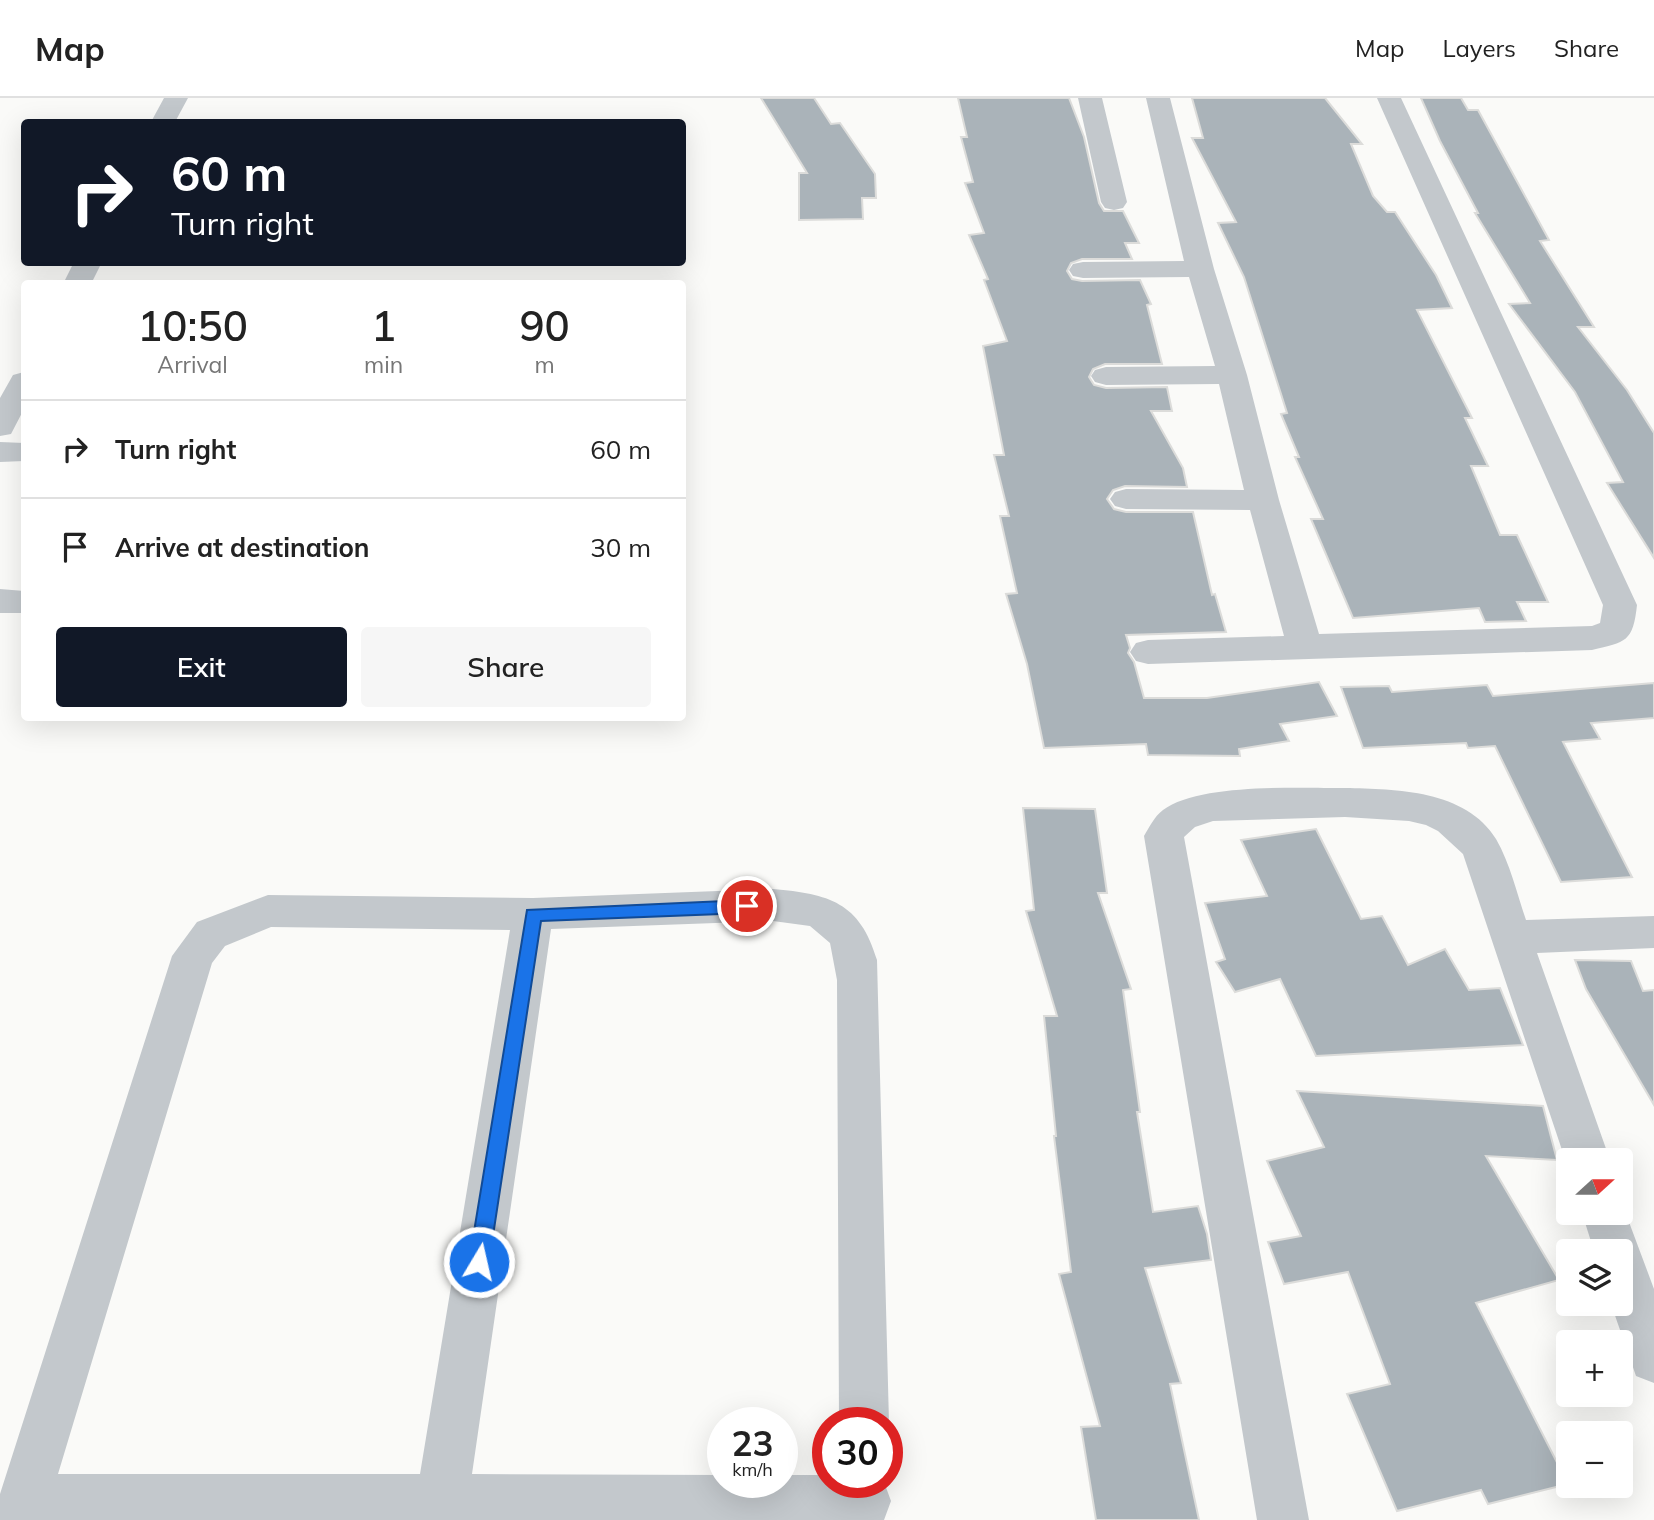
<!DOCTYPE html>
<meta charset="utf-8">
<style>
:root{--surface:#fff;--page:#f6f6f6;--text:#222;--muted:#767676;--line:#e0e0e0;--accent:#111827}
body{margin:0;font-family:Mulish,sans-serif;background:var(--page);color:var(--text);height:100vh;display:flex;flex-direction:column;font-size:26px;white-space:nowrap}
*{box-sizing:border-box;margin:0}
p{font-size:23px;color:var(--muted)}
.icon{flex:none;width:38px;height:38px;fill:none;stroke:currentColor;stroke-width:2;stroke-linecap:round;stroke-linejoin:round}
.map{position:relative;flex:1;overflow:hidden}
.sheet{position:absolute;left:21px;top:182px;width:665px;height:441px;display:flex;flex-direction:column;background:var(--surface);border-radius:7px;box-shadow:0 7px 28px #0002}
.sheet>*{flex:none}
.guide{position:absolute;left:21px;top:21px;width:665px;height:147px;border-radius:7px;box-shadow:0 7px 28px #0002;background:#111827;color:#fff;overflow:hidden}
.needle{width:46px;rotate:69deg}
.controls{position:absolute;left:1556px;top:1050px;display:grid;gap:14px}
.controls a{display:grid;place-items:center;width:77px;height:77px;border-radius:7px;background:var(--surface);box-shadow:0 7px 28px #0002;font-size:35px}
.speed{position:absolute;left:707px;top:1309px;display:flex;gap:14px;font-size:35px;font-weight:700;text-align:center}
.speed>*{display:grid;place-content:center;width:91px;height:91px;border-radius:50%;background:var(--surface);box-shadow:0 7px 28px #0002;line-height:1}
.speed small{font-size:18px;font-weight:400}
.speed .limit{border:10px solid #d22;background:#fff;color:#111}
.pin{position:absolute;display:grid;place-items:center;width:60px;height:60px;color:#fff;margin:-30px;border:4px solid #fff;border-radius:50%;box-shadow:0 2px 7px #0007}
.me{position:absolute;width:77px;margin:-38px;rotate:9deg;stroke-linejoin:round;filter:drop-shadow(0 0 5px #0008)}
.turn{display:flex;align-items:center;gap:24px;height:147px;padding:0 35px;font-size:32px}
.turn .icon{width:91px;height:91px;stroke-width:2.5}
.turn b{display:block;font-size:49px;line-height:60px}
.eta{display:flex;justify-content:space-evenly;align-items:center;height:119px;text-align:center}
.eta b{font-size:42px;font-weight:600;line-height:49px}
.cta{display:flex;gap:14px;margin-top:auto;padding:14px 35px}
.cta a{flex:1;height:80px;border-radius:7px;background:var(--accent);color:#fff;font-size:28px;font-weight:600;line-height:80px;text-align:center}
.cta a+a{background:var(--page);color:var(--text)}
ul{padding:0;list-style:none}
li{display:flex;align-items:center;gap:21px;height:98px;padding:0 35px;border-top:2px solid var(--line)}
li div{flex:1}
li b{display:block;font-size:26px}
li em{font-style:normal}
header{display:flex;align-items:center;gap:42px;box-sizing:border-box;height:98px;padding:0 35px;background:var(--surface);border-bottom:2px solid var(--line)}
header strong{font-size:33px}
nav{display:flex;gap:38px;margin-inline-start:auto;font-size:24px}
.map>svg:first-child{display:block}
.building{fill:#aab3b9;stroke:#dcdcda;stroke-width:2}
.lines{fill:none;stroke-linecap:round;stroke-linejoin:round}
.minor{fill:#c3c8cc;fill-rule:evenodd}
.route{fill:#1a73e8;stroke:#114b97;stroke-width:2}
</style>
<header>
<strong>Map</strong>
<nav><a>Map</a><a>Layers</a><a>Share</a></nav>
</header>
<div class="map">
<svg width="1654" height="1422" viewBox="0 0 1654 1422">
<rect width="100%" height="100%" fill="#fafaf8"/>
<!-- building -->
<path class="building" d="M761 0H814L831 26 840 25 875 76 876 100H862L863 121 799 122V75H807Z
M958 0H1069L1084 39 1099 105 1104 113H1123L1139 145H1125L1132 161H1082L1071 165 1067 173 1072 181 1082 183 1140 182 1151 206 1147 207 1162 266H1105L1093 271 1089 279 1094 287 1106 290 1167 289 1172 313H1151L1183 370 1187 389 1125 388 1113 392 1107 401 1114 411 1126 414H1193L1212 497 1215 496 1226 534 1126 537 1130 550 1128 555 1134 564 1144 600H1207L1319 584 1337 618 1280 626 1289 643 1239 651 1240 658 1148 657 1146 646 1044 650 1027 566 1006 496 1017 495 1000 418H1009L994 357H1004L983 248 1007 243 984 182 988 181 969 137 984 135 965 85 973 84 961 39H967Z
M1192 0H1325L1362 46H1351L1373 98 1387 114H1395L1436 177 1452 210 1417 212 1472 320H1465L1488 368H1471L1500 437H1517L1548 504H1517L1526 523 1485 524 1479 510 1353 520 1311 421H1323L1295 359H1299L1281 316 1287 315 1244 179 1218 125 1236 124 1192 40H1203Z
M1421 0H1461L1468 12H1478L1549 142 1540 143 1594 229H1578L1627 292 1654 335V460L1607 385 1623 384 1575 294 1509 206 1530 205 1475 115H1478L1440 43Z
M1654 585V620L1591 625 1600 641 1563 644 1632 779 1561 784 1495 648 1468 650 1466 645 1363 650 1341 589 1389 588 1392 594 1487 587 1493 598Z
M1023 710 1095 711 1107 795H1098L1131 891 1123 892 1140 1014H1137L1153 1114 1198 1108 1207 1136 1211 1162 1145 1170 1181 1285 1170 1286 1199 1422H1096L1081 1329 1100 1328 1059 1176 1071 1174 1054 1038H1056L1044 918H1057L1026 813 1034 812Z
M1316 731 1361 821 1382 818 1408 867 1445 851 1469 892 1500 890 1523 947 1316 958 1280 881 1235 894 1216 864 1225 861 1205 805 1267 798 1241 742Z
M1575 862 1631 863 1643 893 1654 892V1007L1586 891Z
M1297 993 1543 1008 1557 1062 1486 1058 1559 1182 1476 1205 1568 1386 1488 1406 1481 1392 1397 1413 1347 1296 1390 1286 1348 1174 1284 1186 1268 1144 1301 1138 1267 1063 1324 1049Z"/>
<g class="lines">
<!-- minor -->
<path class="minor" d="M164 0H188L175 24H151Z
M1078 0H1102L1127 104 1123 110 1114 112 1105 110 1101 104Z
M1146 0H1170L1214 171 1247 277 1279 402 1319 536 1592 528 1600 525 1603 507 1377 0H1401L1637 507C1633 544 1626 544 1592 552L1148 566 1136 563 1130 554 1136 545 1148 542 1284 538 1250 412 1126 411 1115 408 1110 401 1115 394 1126 391 1244 392 1219 286 1106 287 1095 284 1091 278 1095 272 1106 269 1215 268 1189 179 1083 180 1073 178 1069 172 1073 166 1083 164 1184 163Z
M74 164H102L91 186H63Z
M24 274V311L11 336 0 338V300L13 277Z
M0 344 24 345V363L0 364Z
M0 491 24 493V515H0Z
M1345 690C1396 691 1466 692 1496 741 1510 765 1517 796 1526 822L1654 818V850L1537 855 1610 1062H1568V1070L1463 756 1438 733 1426 727 1409 723 1345 719 1213 723 1195 729 1184 739 1309 1422H1257L1144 738C1150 728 1154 719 1163 712 1199 685 1300 690 1345 690Z
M773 791C829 796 860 804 877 862L889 1325 887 1330V1325H839L837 882 830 845 810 828 773 823 551 831 472 1376 723 1377V1384H782V1377H828V1384H884L891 1403 884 1422H0V1396L172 858 197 824 268 797 533 800ZM271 829 510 832 420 1376H58L212 865 225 848Z
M1620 1100 1654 1191V1285L1636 1278 1611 1206H1620V1153H1594L1582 1115H1620Z"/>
</g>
<!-- route -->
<path class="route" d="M747 802 753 804 755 808 753 813 747 815 541 823 489 1164 486 1170 479 1173 472 1170 469 1164 527 812Z"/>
</svg>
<div class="controls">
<a><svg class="needle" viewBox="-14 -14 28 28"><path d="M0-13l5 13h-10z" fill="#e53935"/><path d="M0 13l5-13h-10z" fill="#767676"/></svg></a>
<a><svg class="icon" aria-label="layers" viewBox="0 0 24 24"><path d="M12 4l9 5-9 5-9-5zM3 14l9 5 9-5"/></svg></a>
<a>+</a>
<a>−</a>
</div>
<div class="speed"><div>23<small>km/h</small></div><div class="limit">30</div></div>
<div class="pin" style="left:747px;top:808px;background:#d93025"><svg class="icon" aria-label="arrive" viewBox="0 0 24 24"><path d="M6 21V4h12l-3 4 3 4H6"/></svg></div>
<svg class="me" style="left:479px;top:1164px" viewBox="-20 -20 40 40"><circle r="17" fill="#1a73e8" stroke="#fff" stroke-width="3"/><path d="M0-11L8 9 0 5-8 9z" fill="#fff"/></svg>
<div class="guide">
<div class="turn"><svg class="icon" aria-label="right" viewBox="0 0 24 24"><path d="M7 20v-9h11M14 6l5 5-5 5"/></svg><div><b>60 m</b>Turn right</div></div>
</div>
<section class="sheet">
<div class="eta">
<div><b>10:50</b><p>Arrival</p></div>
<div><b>1</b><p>min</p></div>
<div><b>90</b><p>m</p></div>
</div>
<ul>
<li><svg class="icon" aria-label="right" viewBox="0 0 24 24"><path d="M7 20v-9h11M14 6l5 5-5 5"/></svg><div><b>Turn right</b></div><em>60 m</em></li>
<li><svg class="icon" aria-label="arrive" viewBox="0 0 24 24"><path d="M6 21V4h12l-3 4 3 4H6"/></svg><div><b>Arrive at destination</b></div><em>30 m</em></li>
</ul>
<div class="cta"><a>Exit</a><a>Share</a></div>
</section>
</div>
